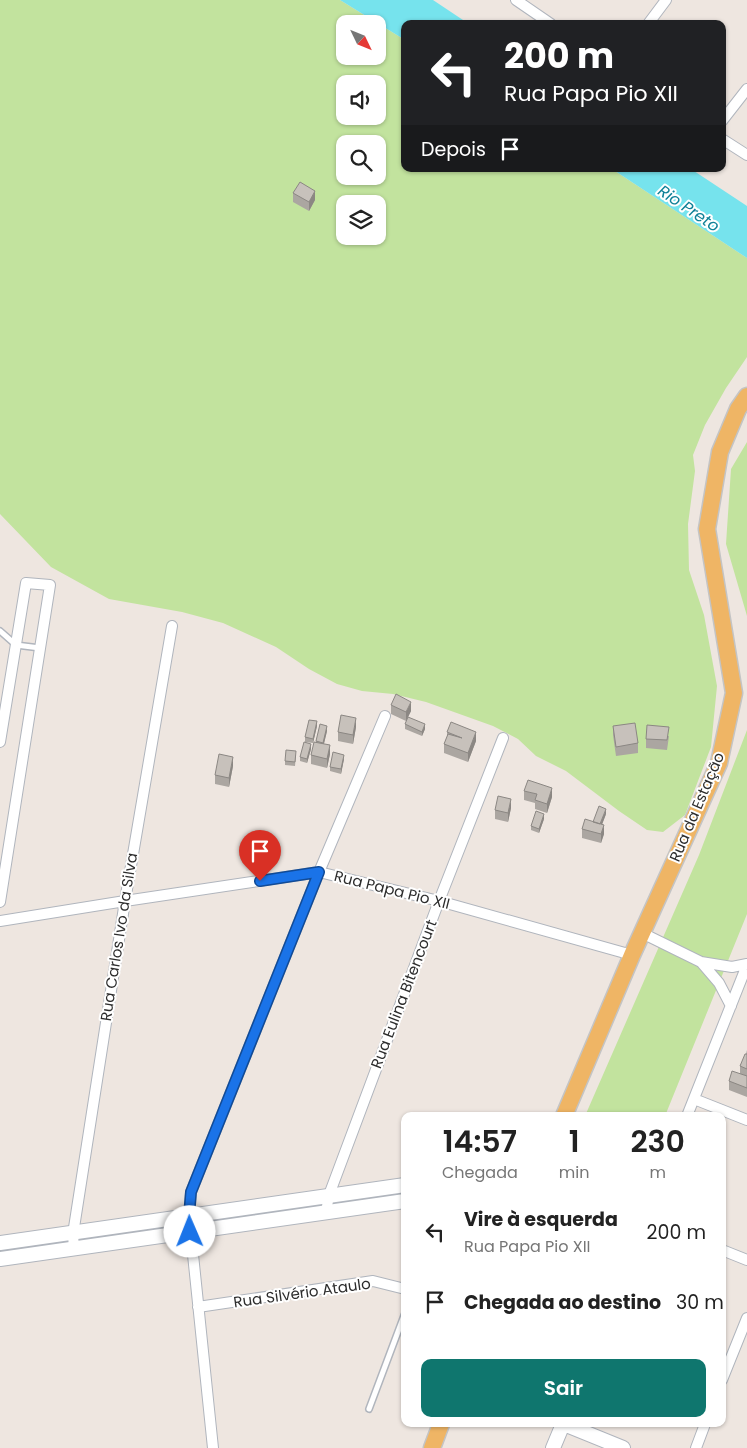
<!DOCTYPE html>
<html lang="pt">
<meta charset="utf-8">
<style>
:root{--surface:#fff;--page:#f6f6f6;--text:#222;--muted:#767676;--accent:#0f766e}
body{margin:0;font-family:Poppins,sans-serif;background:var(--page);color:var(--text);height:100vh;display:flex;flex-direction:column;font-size:19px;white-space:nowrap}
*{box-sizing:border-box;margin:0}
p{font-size:16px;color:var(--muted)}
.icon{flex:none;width:28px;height:28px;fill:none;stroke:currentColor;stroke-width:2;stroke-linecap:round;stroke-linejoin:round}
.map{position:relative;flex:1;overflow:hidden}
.side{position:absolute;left:401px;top:1112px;width:325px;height:315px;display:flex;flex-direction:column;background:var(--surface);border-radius:10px;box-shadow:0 1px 4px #0004}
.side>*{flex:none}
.banner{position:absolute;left:401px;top:20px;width:325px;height:152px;border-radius:10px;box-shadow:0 1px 4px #0004;background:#202124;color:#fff;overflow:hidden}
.needle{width:32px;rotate:133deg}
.controls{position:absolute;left:336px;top:15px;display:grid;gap:10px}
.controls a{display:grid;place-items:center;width:50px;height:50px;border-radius:10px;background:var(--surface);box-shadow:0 1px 4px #0004;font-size:25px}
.pin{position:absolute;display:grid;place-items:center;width:42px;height:42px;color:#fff;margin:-51px -21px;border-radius:50% 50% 50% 0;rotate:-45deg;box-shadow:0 0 5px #0007}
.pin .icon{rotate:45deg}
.me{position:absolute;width:55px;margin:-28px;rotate:359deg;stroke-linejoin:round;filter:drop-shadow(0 0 4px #0008)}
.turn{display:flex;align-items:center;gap:18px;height:105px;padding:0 20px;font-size:22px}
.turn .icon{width:65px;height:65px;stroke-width:2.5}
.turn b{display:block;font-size:35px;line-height:42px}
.then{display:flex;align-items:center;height:48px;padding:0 20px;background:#0003;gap:10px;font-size:19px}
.eta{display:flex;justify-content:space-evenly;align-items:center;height:85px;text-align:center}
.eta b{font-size:30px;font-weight:600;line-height:35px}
.cta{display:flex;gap:10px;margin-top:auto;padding:10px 20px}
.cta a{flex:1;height:58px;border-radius:10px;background:var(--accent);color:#fff;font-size:20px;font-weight:600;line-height:58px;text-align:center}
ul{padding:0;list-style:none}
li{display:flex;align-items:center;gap:15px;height:70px;padding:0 20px}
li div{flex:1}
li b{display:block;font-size:19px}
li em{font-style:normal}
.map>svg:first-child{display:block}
.green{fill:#c2e39e;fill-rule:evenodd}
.water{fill:#76e3ed}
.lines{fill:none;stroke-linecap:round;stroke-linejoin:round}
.lane-casing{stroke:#b0b5bd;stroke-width:8}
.street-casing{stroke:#b0b5bd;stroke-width:12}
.secondary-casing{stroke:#b0b5bd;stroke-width:16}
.primary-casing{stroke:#c4c4c4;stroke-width:19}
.lane{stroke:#fff;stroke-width:5}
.street{stroke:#fff;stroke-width:10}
.secondary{stroke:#fff;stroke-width:14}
.primary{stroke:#efb565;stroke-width:16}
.wall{fill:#aba6a1}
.shaded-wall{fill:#8b8783}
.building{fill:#c7c1bb;stroke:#8b8783}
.route-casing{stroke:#114b97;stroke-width:12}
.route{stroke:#1a73e8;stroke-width:9}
.labels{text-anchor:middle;stroke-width:4;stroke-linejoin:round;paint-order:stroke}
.street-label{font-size:15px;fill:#2d2d2d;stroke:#fff}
.water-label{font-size:16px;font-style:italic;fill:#108197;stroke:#fff}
</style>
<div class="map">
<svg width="747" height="1448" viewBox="0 0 747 1448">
<rect width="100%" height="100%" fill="#eee6e0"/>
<!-- green -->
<path class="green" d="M0 0H340L405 40V169H612L747 258V357L726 388 705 425 693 455 695 471 688 524 689 570 704 615 717 686 711 747 685 815 663 832 647 830 619 811 566 771 536 756 518 739 493 726 426 702 393 694 362 691 337 684 309 669 276 647 223 623 182 612 109 599 51 567 0 514ZM345 24H378V56H345ZM345 84H378V116H345ZM345 144H378V176H345ZM345 204H378V236H345Z
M747 442V616L726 544 731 469Z
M747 730V914L665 1116H585L699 855Z"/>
<!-- water -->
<path class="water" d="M340 0H433L469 24H405V40Z
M612 169H691L747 206V258Z"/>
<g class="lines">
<defs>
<path id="lane" d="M0 631 16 645 40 648
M369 1409 405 1313"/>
<path id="street" d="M516 0 551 24
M648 24 666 0
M722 121 747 89
M722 139 747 155
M0 742 26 583 50 585 0 902
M0 921 125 901 319 872 439 901 632 955
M642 933 701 962 719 983 731 1006
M701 962 732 967 747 964
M694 1099 747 1120
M687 1116 747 965
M326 1212 329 1195 439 901 503 738
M74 1249 73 1234 125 901 172 626
M722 1250 747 1260
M198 1307 373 1281 405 1289
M722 1380 747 1318
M213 1448 189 1216 191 1192 319 872 385 716
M696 1448 705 1424"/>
<path id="secondary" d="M0 1243 405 1185
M0 1259 405 1201
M564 1424 623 1448
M553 1448 563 1424"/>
<path id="primary" d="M564 1116 632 955 719 763 734 693 707 529 720 452 738 409 747 396
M432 1448 441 1424"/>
</defs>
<!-- lane casing -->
<use href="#lane" class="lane-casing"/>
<!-- street casing -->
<use href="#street" class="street-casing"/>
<!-- secondary casing -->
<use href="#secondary" class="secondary-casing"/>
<!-- primary casing -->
<use href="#primary" class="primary-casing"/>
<!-- lane -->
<use href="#lane" class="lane"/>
<!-- street -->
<use href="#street" class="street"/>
<!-- secondary -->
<use href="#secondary" class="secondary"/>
<!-- primary -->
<use href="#primary" class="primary"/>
</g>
<!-- wall -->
<path class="wall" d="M293 193 315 200 309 211 293 202Z
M391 705 411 711 406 721 391 714Z
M405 724 425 729 422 736 405 729Z
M317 726 313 743 305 742V737Z
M613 726 638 743V753L616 756 613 735Z
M356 727 353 744 338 741V732Z
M327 731 324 744 330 754 327 768 311 764V755L316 741Z
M447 732 476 741 468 762 444 753V744L447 737Z
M669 736 667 750 646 748V739Z
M311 749 307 763 300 761V757Z
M296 755 295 766 285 765V761Z
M344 759 341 774 330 771V767Z
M233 766 229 787 215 784V775Z
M524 791 552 797 547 813 535 809V803L524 800Z
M511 808 508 822 495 819V810Z
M606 814 602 824 604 834 601 843 582 838V829Z
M544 819 539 833 531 830V826Z
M747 1050V1097L729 1090V1081L740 1074V1066L746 1054Z"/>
<!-- shaded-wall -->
<path class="shaded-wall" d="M315 191V200L309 211V202Z
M411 702V711L406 721V712Z
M356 718V727L353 744V735Z
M317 721V726L313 743V739Z
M425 724V729L422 736V732Z
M327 726V731L323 747V743Z
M476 732V741L468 762V753Z
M311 744V749L307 763V759Z
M330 745V754L327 768V759Z
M344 755V759L341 774V769Z
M233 757V766L229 787V778Z
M552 788V797L547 813V804Z
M511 799V808L508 822V813Z
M606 809V814L600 830V825Z
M544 814V819L539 833V829Z
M604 825V834L601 843V834Z"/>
<!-- building -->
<path class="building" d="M300 182 315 191 309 202 293 193Z
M396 694 411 702 406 712 391 705Z
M341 715 356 718 353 735 338 732Z
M408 717 425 724 422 732 405 724Z
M309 720 317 721 313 739 305 737Z
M451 722 476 732 468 753 444 744 448 734 462 738 447 732Z
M635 723 638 743 616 747 613 726Z
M320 724 327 726 323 743 316 741Z
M647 725 669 727 667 740 646 739Z
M304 742 311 744 307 759 300 757Z
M314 742 330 745 327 759 311 755Z
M286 750 296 751 295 762 285 761Z
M333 752 344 755 341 769 330 767Z
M219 754 233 757 229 778 215 775Z
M528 780 552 788 547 804 535 800 537 794 524 791Z
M498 796 511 799 508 813 495 810Z
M599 806 606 809 600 824 593 822Z
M536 811 544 814 539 829 531 826Z
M585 819 604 825 601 834 582 829Z
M745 1054H747V1069L740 1066Z
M732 1071 747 1076V1088L729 1081Z"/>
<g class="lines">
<defs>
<path id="route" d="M190 1232 189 1216 191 1192 319 872 260 881"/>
</defs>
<!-- route casing -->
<use href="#route" class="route-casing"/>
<!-- route -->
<use href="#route" class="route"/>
</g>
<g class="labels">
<!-- street labels -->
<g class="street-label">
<text transform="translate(697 807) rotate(-67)" y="5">Rua da Estação</text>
<text transform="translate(392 890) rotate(14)" y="5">Rua Papa Pio XII</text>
<text transform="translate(119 937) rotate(-81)" y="5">Rua Carlos Ivo da Silva</text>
<text transform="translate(404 994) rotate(-69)" y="5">Rua Eulina Bitencourt</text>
<text transform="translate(302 1293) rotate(-8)" y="5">Rua Silvério Ataulo</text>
</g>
<!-- water labels -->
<g class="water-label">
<text transform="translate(689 208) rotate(34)" y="6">Rio Preto</text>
</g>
</g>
</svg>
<div class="controls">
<a><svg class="needle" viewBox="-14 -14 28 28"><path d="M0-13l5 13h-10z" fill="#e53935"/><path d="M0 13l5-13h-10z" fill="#767676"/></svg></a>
<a><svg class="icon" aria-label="sound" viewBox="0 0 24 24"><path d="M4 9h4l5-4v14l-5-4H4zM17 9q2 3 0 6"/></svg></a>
<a><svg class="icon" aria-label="search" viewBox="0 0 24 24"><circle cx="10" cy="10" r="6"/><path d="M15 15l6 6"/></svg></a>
<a><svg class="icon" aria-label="layers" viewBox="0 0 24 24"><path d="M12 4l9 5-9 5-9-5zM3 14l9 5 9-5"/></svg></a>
</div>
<div class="pin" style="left:260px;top:881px;background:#d93025"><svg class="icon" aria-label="arrive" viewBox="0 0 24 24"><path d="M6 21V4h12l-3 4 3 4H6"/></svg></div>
<svg class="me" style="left:190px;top:1232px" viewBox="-20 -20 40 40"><circle r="19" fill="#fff"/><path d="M0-13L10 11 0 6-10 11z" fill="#1a73e8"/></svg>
<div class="banner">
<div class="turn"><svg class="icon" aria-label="left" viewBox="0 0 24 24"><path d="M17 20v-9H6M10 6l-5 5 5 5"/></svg><div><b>200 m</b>Rua Papa Pio XII</div></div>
<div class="then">Depois<svg class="icon" aria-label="arrive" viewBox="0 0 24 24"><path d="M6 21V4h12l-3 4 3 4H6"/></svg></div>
</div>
<section class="side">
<div class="eta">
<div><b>14:57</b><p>Chegada</p></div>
<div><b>1</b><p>min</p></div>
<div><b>230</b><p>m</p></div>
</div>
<ul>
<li><svg class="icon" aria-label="left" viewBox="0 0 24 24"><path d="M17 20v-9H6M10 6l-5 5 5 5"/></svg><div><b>Vire à esquerda</b><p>Rua Papa Pio XII</p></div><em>200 m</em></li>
<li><svg class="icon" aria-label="arrive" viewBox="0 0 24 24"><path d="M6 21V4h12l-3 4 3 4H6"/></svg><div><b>Chegada ao destino</b></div><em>30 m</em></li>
</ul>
<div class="cta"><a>Sair</a></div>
</section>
</div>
